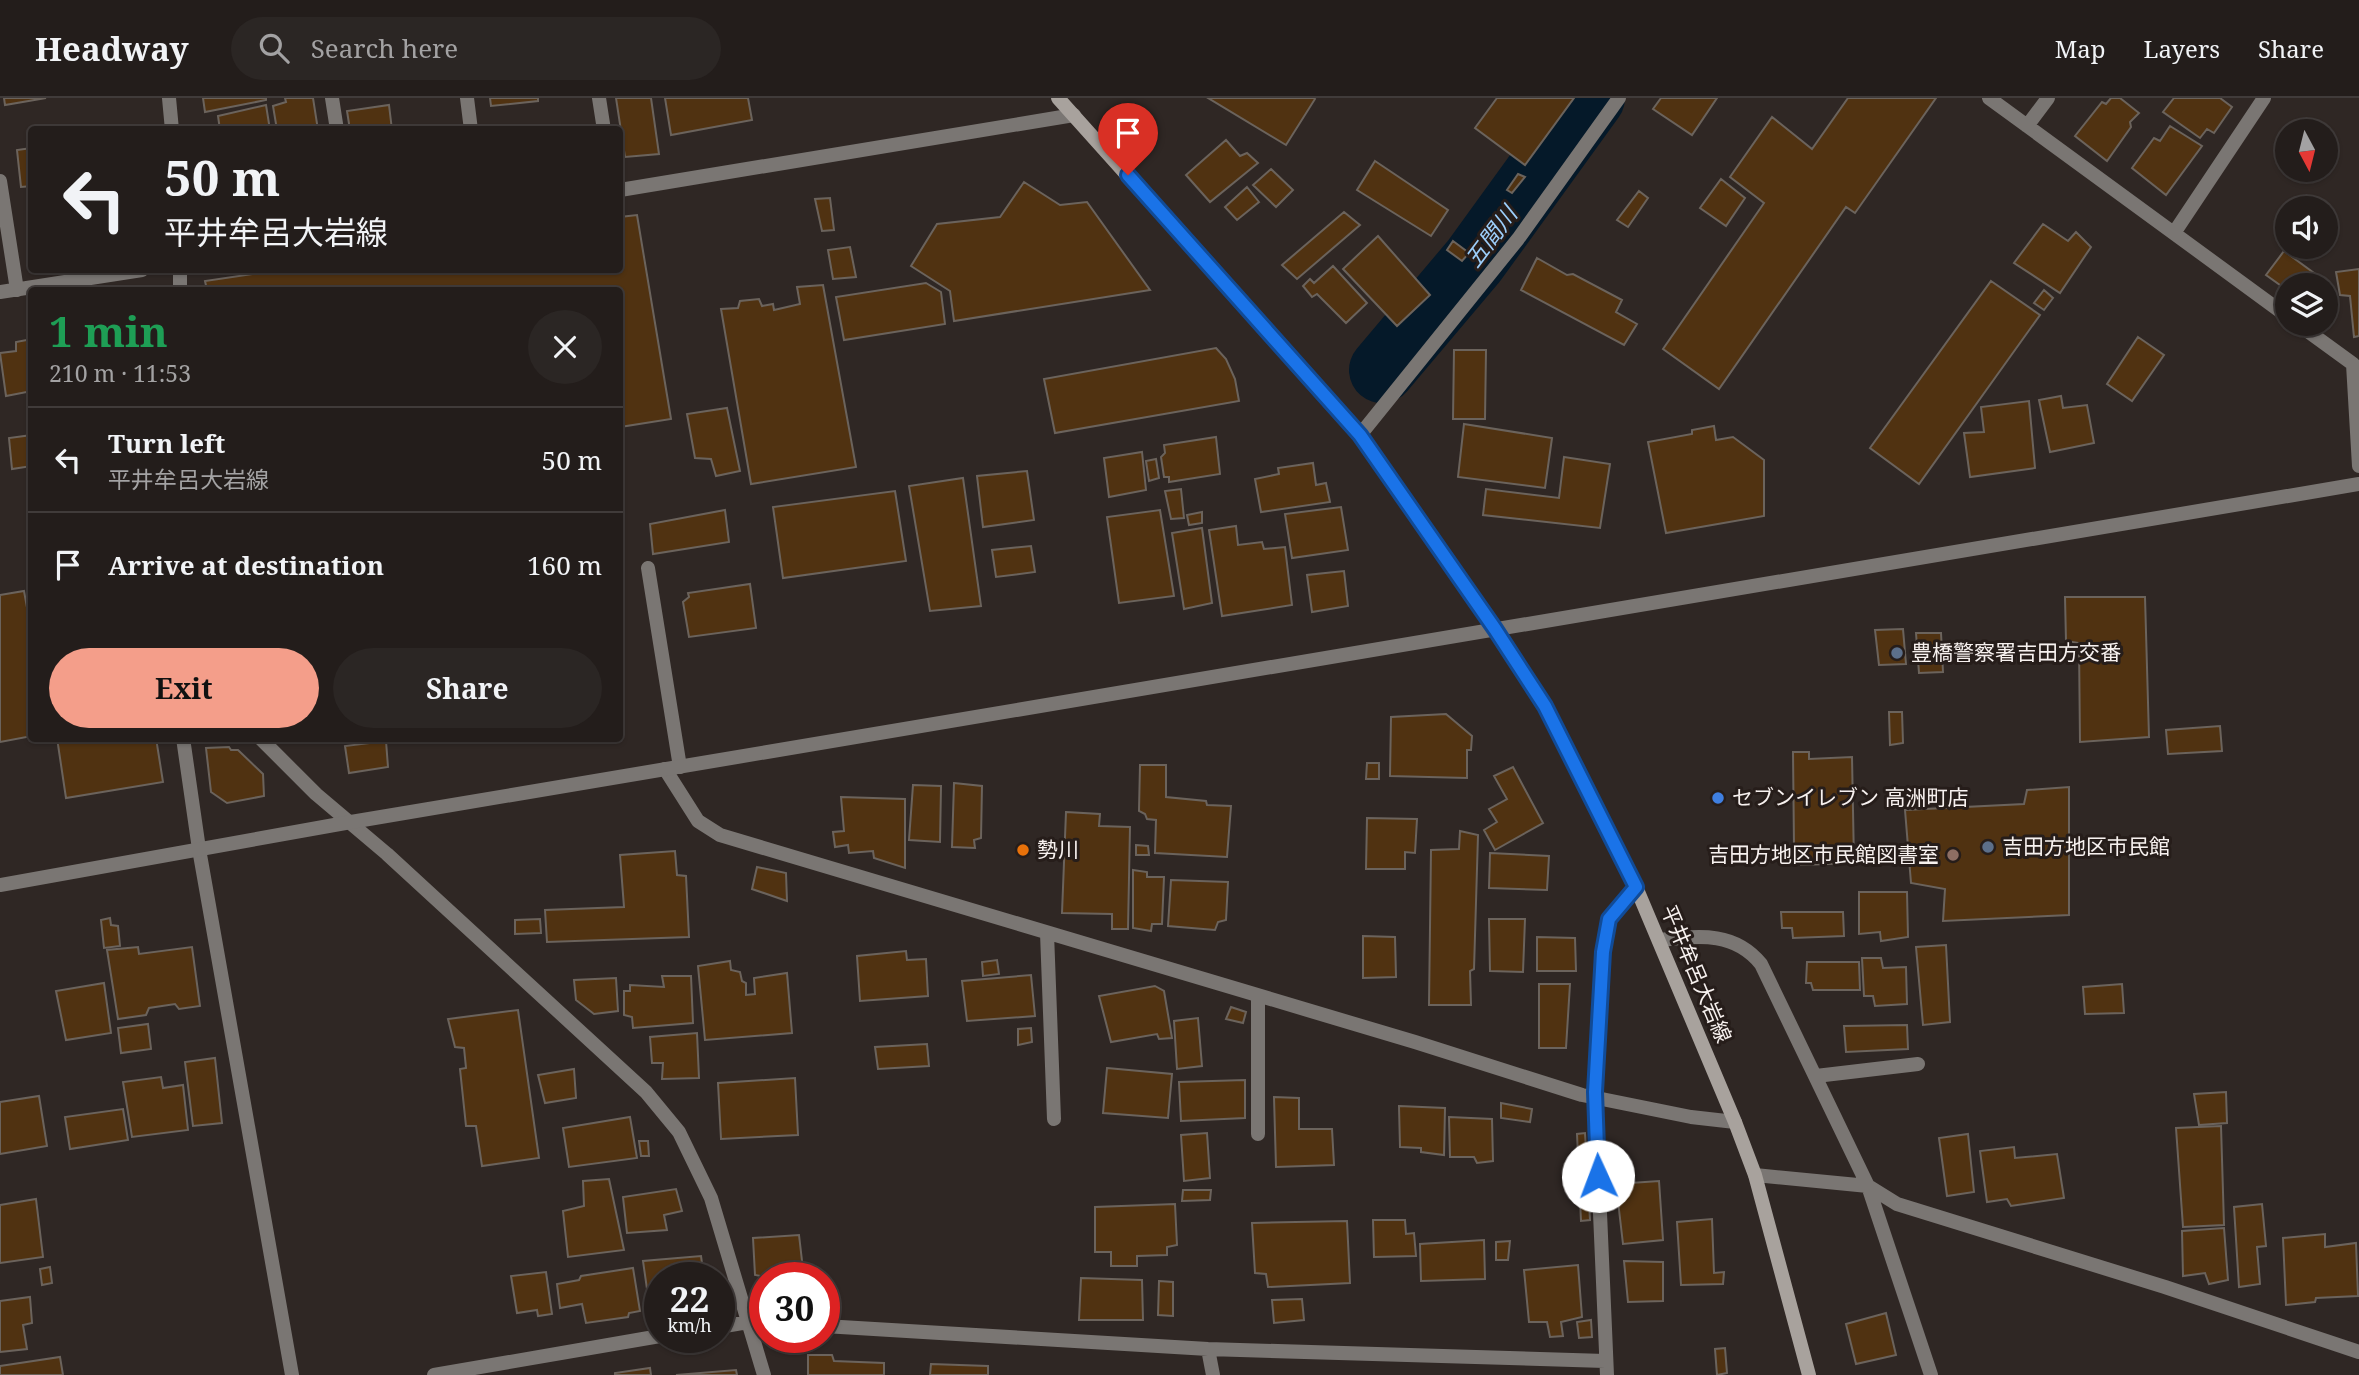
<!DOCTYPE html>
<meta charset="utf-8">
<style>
:root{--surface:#231d1b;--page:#2b2624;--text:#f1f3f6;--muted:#a3a2a3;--line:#403b3a;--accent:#f49e8a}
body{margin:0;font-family:"Noto Serif","Noto Sans JP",serif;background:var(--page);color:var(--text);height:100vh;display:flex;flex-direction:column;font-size:26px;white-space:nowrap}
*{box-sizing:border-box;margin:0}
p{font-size:23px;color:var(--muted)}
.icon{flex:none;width:38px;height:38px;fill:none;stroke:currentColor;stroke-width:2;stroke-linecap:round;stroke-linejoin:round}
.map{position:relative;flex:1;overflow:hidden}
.details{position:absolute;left:28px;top:189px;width:595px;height:455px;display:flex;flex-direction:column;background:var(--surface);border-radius:7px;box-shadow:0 2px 5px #0004,0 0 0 2px var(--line)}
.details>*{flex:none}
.guide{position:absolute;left:28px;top:28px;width:595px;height:147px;border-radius:7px;box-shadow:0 2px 5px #0004,0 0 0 2px var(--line);background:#231d1b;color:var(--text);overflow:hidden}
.needle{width:46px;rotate:173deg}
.buttons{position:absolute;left:2275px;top:21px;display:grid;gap:14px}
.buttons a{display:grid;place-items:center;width:63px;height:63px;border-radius:50%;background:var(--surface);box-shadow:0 2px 5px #0004,0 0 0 2px var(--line);font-size:35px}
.speed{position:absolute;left:644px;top:1164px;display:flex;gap:14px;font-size:35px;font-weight:700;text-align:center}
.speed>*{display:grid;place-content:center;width:91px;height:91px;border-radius:50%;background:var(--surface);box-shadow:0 2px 5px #0004,0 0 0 2px var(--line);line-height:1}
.speed small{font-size:18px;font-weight:400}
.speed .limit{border:10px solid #d22;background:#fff;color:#111}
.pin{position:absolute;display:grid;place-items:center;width:60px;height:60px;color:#fff;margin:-72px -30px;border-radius:50% 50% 50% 0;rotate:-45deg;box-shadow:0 0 7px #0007}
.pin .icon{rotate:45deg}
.me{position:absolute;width:77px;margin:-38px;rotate:358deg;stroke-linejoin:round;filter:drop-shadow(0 0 5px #0008)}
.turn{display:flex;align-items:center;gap:24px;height:147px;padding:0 21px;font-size:32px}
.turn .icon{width:91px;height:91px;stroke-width:2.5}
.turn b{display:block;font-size:49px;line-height:60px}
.round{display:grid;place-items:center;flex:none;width:74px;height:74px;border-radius:37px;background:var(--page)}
.headline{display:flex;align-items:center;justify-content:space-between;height:119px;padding:0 21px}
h1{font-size:42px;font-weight:700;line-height:52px;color:#1e9e55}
.action{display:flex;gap:14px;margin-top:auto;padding:14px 21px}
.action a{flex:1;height:80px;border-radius:42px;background:var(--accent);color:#111;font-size:28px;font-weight:700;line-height:80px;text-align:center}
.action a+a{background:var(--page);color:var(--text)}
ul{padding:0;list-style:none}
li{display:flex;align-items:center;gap:21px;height:105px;padding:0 21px;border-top:2px solid var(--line)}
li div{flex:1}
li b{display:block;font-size:26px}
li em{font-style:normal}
header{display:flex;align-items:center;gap:42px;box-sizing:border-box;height:98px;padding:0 35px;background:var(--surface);border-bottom:2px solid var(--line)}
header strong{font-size:33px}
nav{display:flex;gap:38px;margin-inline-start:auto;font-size:24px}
.search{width:490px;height:63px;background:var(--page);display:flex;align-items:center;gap:18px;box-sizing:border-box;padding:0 24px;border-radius:38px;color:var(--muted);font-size:26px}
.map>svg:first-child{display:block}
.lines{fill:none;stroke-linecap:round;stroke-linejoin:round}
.river{stroke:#051929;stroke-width:66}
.building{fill:#503211;stroke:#6b635c;stroke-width:2}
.minor{stroke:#7a7673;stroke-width:14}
.tertiary{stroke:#7a7673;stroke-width:14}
.secondary{stroke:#a8a29d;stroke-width:14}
.route-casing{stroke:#114b97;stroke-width:18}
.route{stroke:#1a73e8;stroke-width:12}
.service-dot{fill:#5c6f8a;stroke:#261d1a;stroke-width:2.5}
.shop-dot{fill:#3f7fe0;stroke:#261d1a;stroke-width:2.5}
.food-dot{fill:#e8710a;stroke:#261d1a;stroke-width:2.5}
.education-dot{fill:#8d6e63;stroke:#261d1a;stroke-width:2.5}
.labels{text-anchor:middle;stroke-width:6;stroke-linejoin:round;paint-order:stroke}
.poi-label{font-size:21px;fill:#f7f1ef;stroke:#261d1a;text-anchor:start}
.street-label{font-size:21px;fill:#f7f1ef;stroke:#261d1a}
.water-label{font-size:23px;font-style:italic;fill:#9ccefa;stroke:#261d1a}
</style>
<header>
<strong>Headway</strong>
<div class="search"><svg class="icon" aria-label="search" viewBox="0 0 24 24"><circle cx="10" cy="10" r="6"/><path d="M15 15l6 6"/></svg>Search here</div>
<nav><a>Map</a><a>Layers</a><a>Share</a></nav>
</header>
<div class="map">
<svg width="2359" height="1277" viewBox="0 0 2359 1277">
<rect width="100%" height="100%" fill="#2f2724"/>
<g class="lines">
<!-- river -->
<path class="river" d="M1382 272 1474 163 1592 0"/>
</g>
<!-- building -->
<path class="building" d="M4 0H46L5 7Z
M203 0H266V2L205 14Z
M285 0H313L318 32H277L273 8 286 4Z
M490 0H538V3L491 8Z
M616 0H651L659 56 625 59Z
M665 0H748L752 22 671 37Z
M1208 0H1314L1315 1 1286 47Z
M1497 0H1574L1525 67 1475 30Z
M1661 0H1717L1692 37 1653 11Z
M1848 0H1936L1855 115 1846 109 1719 291 1663 251 1764 105 1730 79 1772 19 1812 51Z
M2111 0H2120L2139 15 2130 24 2131 29 2107 63 2075 38 2102 4 2106 6Z
M2174 0H2220L2232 9 2214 35 2207 31 2200 40 2163 14Z
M266 7 270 32H220L218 18Z
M389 7 392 32H350L347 13Z
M2170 28 2202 48 2166 97 2132 70 2154 40 2160 43Z
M1226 42 1240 58 1247 55 1258 65 1210 104 1186 77Z
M32 50V88L21 89 17 52Z
M1375 63 1448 112 1431 138 1357 92Z
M1271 71 1293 92 1276 109 1253 87Z
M1518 76 1525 79 1512 95 1507 92Z
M1721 81 1745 100 1726 128 1700 110Z
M1024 84 1060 107 1087 104 1150 192 954 223 950 193 911 168 937 126 1000 119Z
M1247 89 1259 104 1237 122 1225 109Z
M1639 93 1648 100 1628 129 1617 122Z
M830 100 834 132 822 133 815 101Z
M1344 114 1360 127 1297 181 1282 167Z
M637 117 671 321 620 329V192H207L205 183 280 172H620V119Z
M2043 126 2068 143 2076 134 2091 149 2060 195 2014 165Z
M1378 138 1430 197 1397 228 1343 171Z
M1453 143 1469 155 1462 163 1447 152Z
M850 149 856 179 833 181 828 152Z
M2284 153 2329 186 2326 190V187H2287V192L2266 177Z
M1537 160 1567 177 1573 176 1622 202 1616 214 1637 226 1624 247 1521 192Z
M1333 168 1367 205 1346 225 1317 196 1312 199 1303 188 1310 181 1314 185Z
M2359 171V238L2354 239 2350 198 2340 197 2336 174Z
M1991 183 2040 217 1919 386 1870 350Z
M926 185 941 194 945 226 844 242 836 199Z
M823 187 856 369 751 386 721 211 738 210 740 203 759 201 762 208 773 206 774 212 800 206 797 189Z
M2044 192 2053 200 2044 212 2034 205Z
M2138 239 2164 257 2132 303 2107 286Z
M32 241V293L6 298 0 255 16 253V244Z
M1216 250 1226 261 1235 281 1239 303 1055 335 1044 281Z
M1454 252H1486L1485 321H1453Z
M2061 298 2063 310 2087 307 2094 345 2050 354 2039 302Z
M2029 303 2035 370 1970 379 1964 335 1984 334 1981 309Z
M727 310 740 373 716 378 711 361 695 360 687 316Z
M1464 326 1552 340 1545 390 1458 379Z
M1714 328 1716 342 1733 339 1764 362V418L1666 435 1648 344 1692 336V332Z
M32 337V368L12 371 9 340Z
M1216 339 1220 376 1169 384V379H1164L1161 359 1165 355 1164 347Z
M1142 354 1146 392 1109 399 1104 360Z
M1564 359 1610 366 1600 430 1483 417 1486 391 1559 400Z
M1156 361 1159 380 1149 383 1146 363Z
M1313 365 1316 387 1326 385 1330 404 1261 414 1255 381 1279 376 1278 370Z
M1027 373 1034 422 983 429 977 378Z
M963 380 981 508 930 513 909 388Z
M1181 391 1184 420 1171 421 1165 393Z
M895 393 906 463 783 480 773 409Z
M1341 409 1348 452 1292 460 1285 416Z
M725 412 729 444 653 456 650 426Z
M1160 412 1174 498 1119 505 1107 419Z
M1202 414V425L1189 427 1187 417Z
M1236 428 1238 447 1262 444 1264 451 1285 449 1292 507 1222 518 1209 432Z
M1202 430 1212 505 1184 511 1172 435Z
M1031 448 1035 474 996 479 992 452Z
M1344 473 1348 508 1312 514 1307 477Z
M750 486 756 530 689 539 683 504 689 499 688 495Z
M24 493 32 537V638L0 644V497Z
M2065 499H2145L2149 639 2080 644 2079 545 2066 543Z
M1903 531 1906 566 1879 567 1875 532Z
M1916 535H1941L1943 574 1919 575Z
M1889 614H1902L1903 645 1890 647Z
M1446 616 1472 638 1471 652H1467V680L1390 678 1391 619Z
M2220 628 2222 653 2168 656 2166 632Z
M57 640H156L163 684 66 700Z
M386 643 388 669 349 675 345 648Z
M229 649 231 652H238L263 676 264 698 227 705 211 694 206 650Z
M1793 654H1809V661L1852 659 1854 765 1801 767 1802 749 1794 748Z
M1367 665H1379V681H1366Z
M1140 667H1166V699L1206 703 1207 707 1231 708 1227 759 1155 755 1156 722 1147 721 1145 716 1139 713Z
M1513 669 1543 725 1495 752 1484 732 1497 724 1489 711 1507 701 1494 678Z
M954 685 982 688 981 740 974 742 975 750 952 749Z
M913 687 941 688 940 744 909 742Z
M2069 689V817L1943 823 1945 791 1911 785 1905 712 2024 706 2027 692Z
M841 699 905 701V770L874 760 873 753 849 755 848 747 835 749 833 734 844 733Z
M1066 714 1100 716 1099 728 1130 729 1128 831H1112V816L1062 815Z
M1367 720 1417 721 1415 755 1405 754V771H1366Z
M1460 733 1478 737 1474 871 1470 873 1471 907H1429L1431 752 1459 751Z
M1136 747 1148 748 1149 757H1136Z
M675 753 677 777 686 778 689 839 547 844 545 812 624 809 620 757Z
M1490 755 1549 758 1547 792 1489 790Z
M757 769 786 775 787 803 752 791Z
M1133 772 1147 774V779H1164L1162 826H1152L1151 833 1133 830Z
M1171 782 1228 784 1226 822 1218 824 1215 832 1168 828Z
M1859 794H1907L1908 839 1881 843 1880 834 1859 836Z
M1781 814H1843L1844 838 1793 840 1792 830H1782Z
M110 820 111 827 118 828 120 848 104 850 101 822Z
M540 821 541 835 515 836V822Z
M1489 821H1525L1523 874 1490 873Z
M1363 838 1395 839 1396 879 1363 880Z
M1537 839 1575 840 1576 873H1537Z
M1946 847 1950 924 1923 927 1916 849Z
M138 849 139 856 192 849 200 908 179 911 175 906 149 910 146 917 118 921 107 852Z
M906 853 907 862 926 861 928 898 860 903 857 858Z
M1862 860H1881L1883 870 1906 869 1907 906 1875 908 1873 898H1864Z
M997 862 999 876 983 878 982 864Z
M730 863 731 872 740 874 742 883 746 885V897L755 896 754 880 787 875 792 935 705 942 698 868Z
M1807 864H1859L1860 892H1813L1811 885H1806Z
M1031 877 1035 918 967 923 962 883Z
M662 878H691L693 925 633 930 632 919 624 917V893H630V887L664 889Z
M616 880 618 913 594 916 576 902 574 882Z
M104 885 111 935 66 942 56 893Z
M1539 886H1570L1566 950H1539Z
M2122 886 2124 915 2085 916 2083 889Z
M1155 888 1164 893 1172 940 1159 941 1157 936 1111 944 1099 898Z
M1231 909 1246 914 1243 925 1226 921Z
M518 912 539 1060 482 1068 476 1028H466L460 971 466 970 464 950 455 949 448 921Z
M1198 920 1202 968 1177 971 1174 923Z
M148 926 151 951 121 955 118 930Z
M1907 927 1908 951 1846 954 1844 928Z
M1031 930 1032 944 1018 947V931Z
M697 935 699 980 662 981 663 965H652L650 939Z
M927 946 929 968 878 971 875 949Z
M215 960 222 1025 193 1028 185 964Z
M1107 970 1172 976 1168 1020 1103 1015Z
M574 971 576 1000 545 1005 538 977Z
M161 979 163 990 183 987 188 1032 132 1039 123 984Z
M795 980 798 1037 721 1041 718 985Z
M1245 982V1020L1181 1023 1179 984Z
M2226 994 2227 1025 2199 1027 2194 996Z
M39 998 47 1048 0 1056V1004Z
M1274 999 1299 1000V1031H1332L1334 1067 1276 1069Z
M1501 1005 1532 1011 1530 1024 1501 1020Z
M1399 1008 1445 1010 1444 1057 1421 1054V1050L1400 1049Z
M123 1011 128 1042 70 1051 65 1019Z
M630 1019 637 1060 569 1069 563 1030Z
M1449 1019 1492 1021 1493 1063 1477 1065 1474 1059H1450Z
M2221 1028 2224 1127 2183 1129 2176 1030Z
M1207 1035 1210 1080 1184 1083 1181 1037Z
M1585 1035 1590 1122 1581 1123 1577 1036Z
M1968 1036 1974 1094 1947 1098 1939 1040Z
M639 1043H648L649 1058H641Z
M2014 1049 2015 1060 2057 1056 2064 1100 2011 1108 2007 1101 1987 1104 1980 1053Z
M609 1081 624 1152 568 1159 563 1113 584 1108 583 1083Z
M1659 1083 1663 1142 1623 1146 1616 1086Z
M676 1091 682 1113 664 1117 667 1132 627 1135 623 1099Z
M1183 1092H1211L1210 1102 1182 1103Z
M36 1101 43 1159 0 1165V1107Z
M1175 1106 1177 1147 1167 1149V1157L1137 1158V1168H1111V1154H1095V1109Z
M2262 1106 2266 1148 2257 1149 2260 1186 2239 1189 2234 1109Z
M1712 1121 1714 1175 1724 1174 1723 1186 1681 1187 1677 1124Z
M1373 1122H1405L1406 1136 1414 1135 1416 1158 1374 1159Z
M1347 1123 1350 1185 1268 1189 1266 1176 1255 1175 1252 1125Z
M2224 1130 2228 1182 2209 1186 2205 1175 2183 1178 2182 1133Z
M2325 1136V1149L2356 1145 2358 1198 2316 1200 2315 1204 2286 1207 2283 1140Z
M799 1137 804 1180H765V1199H763L761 1178 755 1177 753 1140Z
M1484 1142 1485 1181 1421 1183 1420 1146Z
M1510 1143 1508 1162H1496V1144Z
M701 1158 704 1180H660V1203L659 1198H648L643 1163Z
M1624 1163 1663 1164V1203L1628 1204Z
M1578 1167 1582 1219 1561 1224 1563 1238 1550 1239 1547 1224H1529L1524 1172Z
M50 1169 52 1185 42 1187 40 1171Z
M633 1170 640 1213 629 1215 628 1219 586 1225 582 1206 560 1210 557 1186 579 1182 581 1178Z
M546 1174 552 1216 538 1218 537 1212 517 1215 511 1178Z
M1081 1180 1142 1182 1143 1222H1079Z
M1159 1183 1173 1184V1218L1158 1217Z
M30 1199 32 1225 23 1227 27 1251 0 1254V1203Z
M1302 1201 1304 1222 1274 1225 1272 1202Z
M1886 1215 1896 1257 1856 1266 1846 1226Z
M1591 1222 1592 1239 1579 1240 1577 1224Z
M1725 1250 1727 1275 1717 1277 1715 1251Z
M808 1257H832L834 1263 884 1265V1277H808Z
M60 1259 63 1277H0V1268Z
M931 1266 988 1268V1277H930Z
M650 1270 651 1277H615V1275Z
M736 1272 737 1277H676Z"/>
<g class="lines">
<!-- minor -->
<path class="minor" d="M169 0 172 32
M332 0 337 32
M467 0 471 32
M599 0 604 32
M1989 0 2287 218
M2027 28 2048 0
M0 83 17 192
M620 92 1074 17
M2174 135 2264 0
M180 192V172
M0 194 142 172
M2298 226 2353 266 2359 368
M1360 337 1518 141 1619 0
M648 470 680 669
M183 640 199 751 292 1277
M260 640 316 696 387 756 646 994 679 1034 711 1100 764 1277
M665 671 698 723 720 737 1415 944 1582 997 1691 1019 1735 1024
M1047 835 1054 1021
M1660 842C1699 838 1734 833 1761 866L1868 1088 1931 1277
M1258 898V1036
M1816 978 1918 966
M1755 1077 1868 1088 1897 1106 2165 1189 2359 1254
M824 1228 1208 1251 1605 1263
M719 1229 748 1224 765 1225
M1208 1251 1213 1277
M434 1277 660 1238
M1607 1277 1595 999 1598 924 1603 854 1610 821 1636 789"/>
<!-- tertiary -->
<path class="tertiary" d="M0 787 351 724 2359 386"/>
<!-- secondary -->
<path class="secondary" d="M1058 0 1360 337 1495 531 1545 608 1636 789 1735 1024 1755 1077 1809 1277"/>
</g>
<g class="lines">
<defs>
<path id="route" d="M1128 77 1360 337 1495 531 1545 608 1636 789 1609 821 1603 854 1595 994 1598 1078"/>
</defs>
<!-- route casing -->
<use href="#route" class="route-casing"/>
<!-- route -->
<use href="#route" class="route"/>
</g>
<!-- markers -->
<g class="service-dot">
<circle cx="1897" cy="555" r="7"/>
<circle cx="1988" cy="749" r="7"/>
</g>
<circle class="shop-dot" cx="1718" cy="700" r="7"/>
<circle class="food-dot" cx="1023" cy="752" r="7"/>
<circle class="education-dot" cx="1953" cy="757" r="7"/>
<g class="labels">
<!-- poi labels -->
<g class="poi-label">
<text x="1911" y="562">豊橋警察署吉田方交番</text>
<text x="1732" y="707">セブンイレブン 高洲町店</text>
<text x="2002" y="756">吉田方地区市民館</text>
<text x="1037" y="759">勢川</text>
<text x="1939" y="764" text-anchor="end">吉田方地区市民館図書室</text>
</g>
<!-- street labels -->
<g class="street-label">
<text transform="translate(1696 876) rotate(67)" y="7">平井牟呂大岩線</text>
</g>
<!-- water labels -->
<g class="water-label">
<text transform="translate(1491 139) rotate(-53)" y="8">五間川</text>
</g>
</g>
</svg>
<div class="buttons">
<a><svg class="needle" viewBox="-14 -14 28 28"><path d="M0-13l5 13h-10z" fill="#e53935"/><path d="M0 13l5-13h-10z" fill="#a3a2a3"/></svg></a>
<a><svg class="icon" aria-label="sound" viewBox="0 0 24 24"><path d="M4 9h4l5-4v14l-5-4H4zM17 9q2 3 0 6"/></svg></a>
<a><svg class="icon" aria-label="layers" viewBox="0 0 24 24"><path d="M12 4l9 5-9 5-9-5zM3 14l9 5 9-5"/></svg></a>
</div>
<div class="speed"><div>22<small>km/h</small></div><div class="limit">30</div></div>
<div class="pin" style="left:1128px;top:77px;background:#d93025"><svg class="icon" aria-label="arrive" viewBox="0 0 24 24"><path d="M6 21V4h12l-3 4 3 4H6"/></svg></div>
<svg class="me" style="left:1598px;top:1078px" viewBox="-20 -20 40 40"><circle r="19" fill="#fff"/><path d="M0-13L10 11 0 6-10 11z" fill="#1a73e8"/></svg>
<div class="guide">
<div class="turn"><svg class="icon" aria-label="left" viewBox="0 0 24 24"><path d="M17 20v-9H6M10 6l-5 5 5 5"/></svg><div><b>50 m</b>平井牟呂大岩線</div></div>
</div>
<section class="details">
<div class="headline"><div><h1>1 min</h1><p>210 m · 11:53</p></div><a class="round"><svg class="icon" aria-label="close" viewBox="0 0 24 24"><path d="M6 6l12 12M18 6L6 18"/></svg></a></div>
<ul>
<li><svg class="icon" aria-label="left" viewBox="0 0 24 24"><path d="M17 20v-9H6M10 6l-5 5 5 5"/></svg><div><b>Turn left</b><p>平井牟呂大岩線</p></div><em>50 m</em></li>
<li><svg class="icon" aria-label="arrive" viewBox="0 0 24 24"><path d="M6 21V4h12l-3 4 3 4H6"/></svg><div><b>Arrive at destination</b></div><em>160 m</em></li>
</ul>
<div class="action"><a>Exit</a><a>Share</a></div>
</section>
</div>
